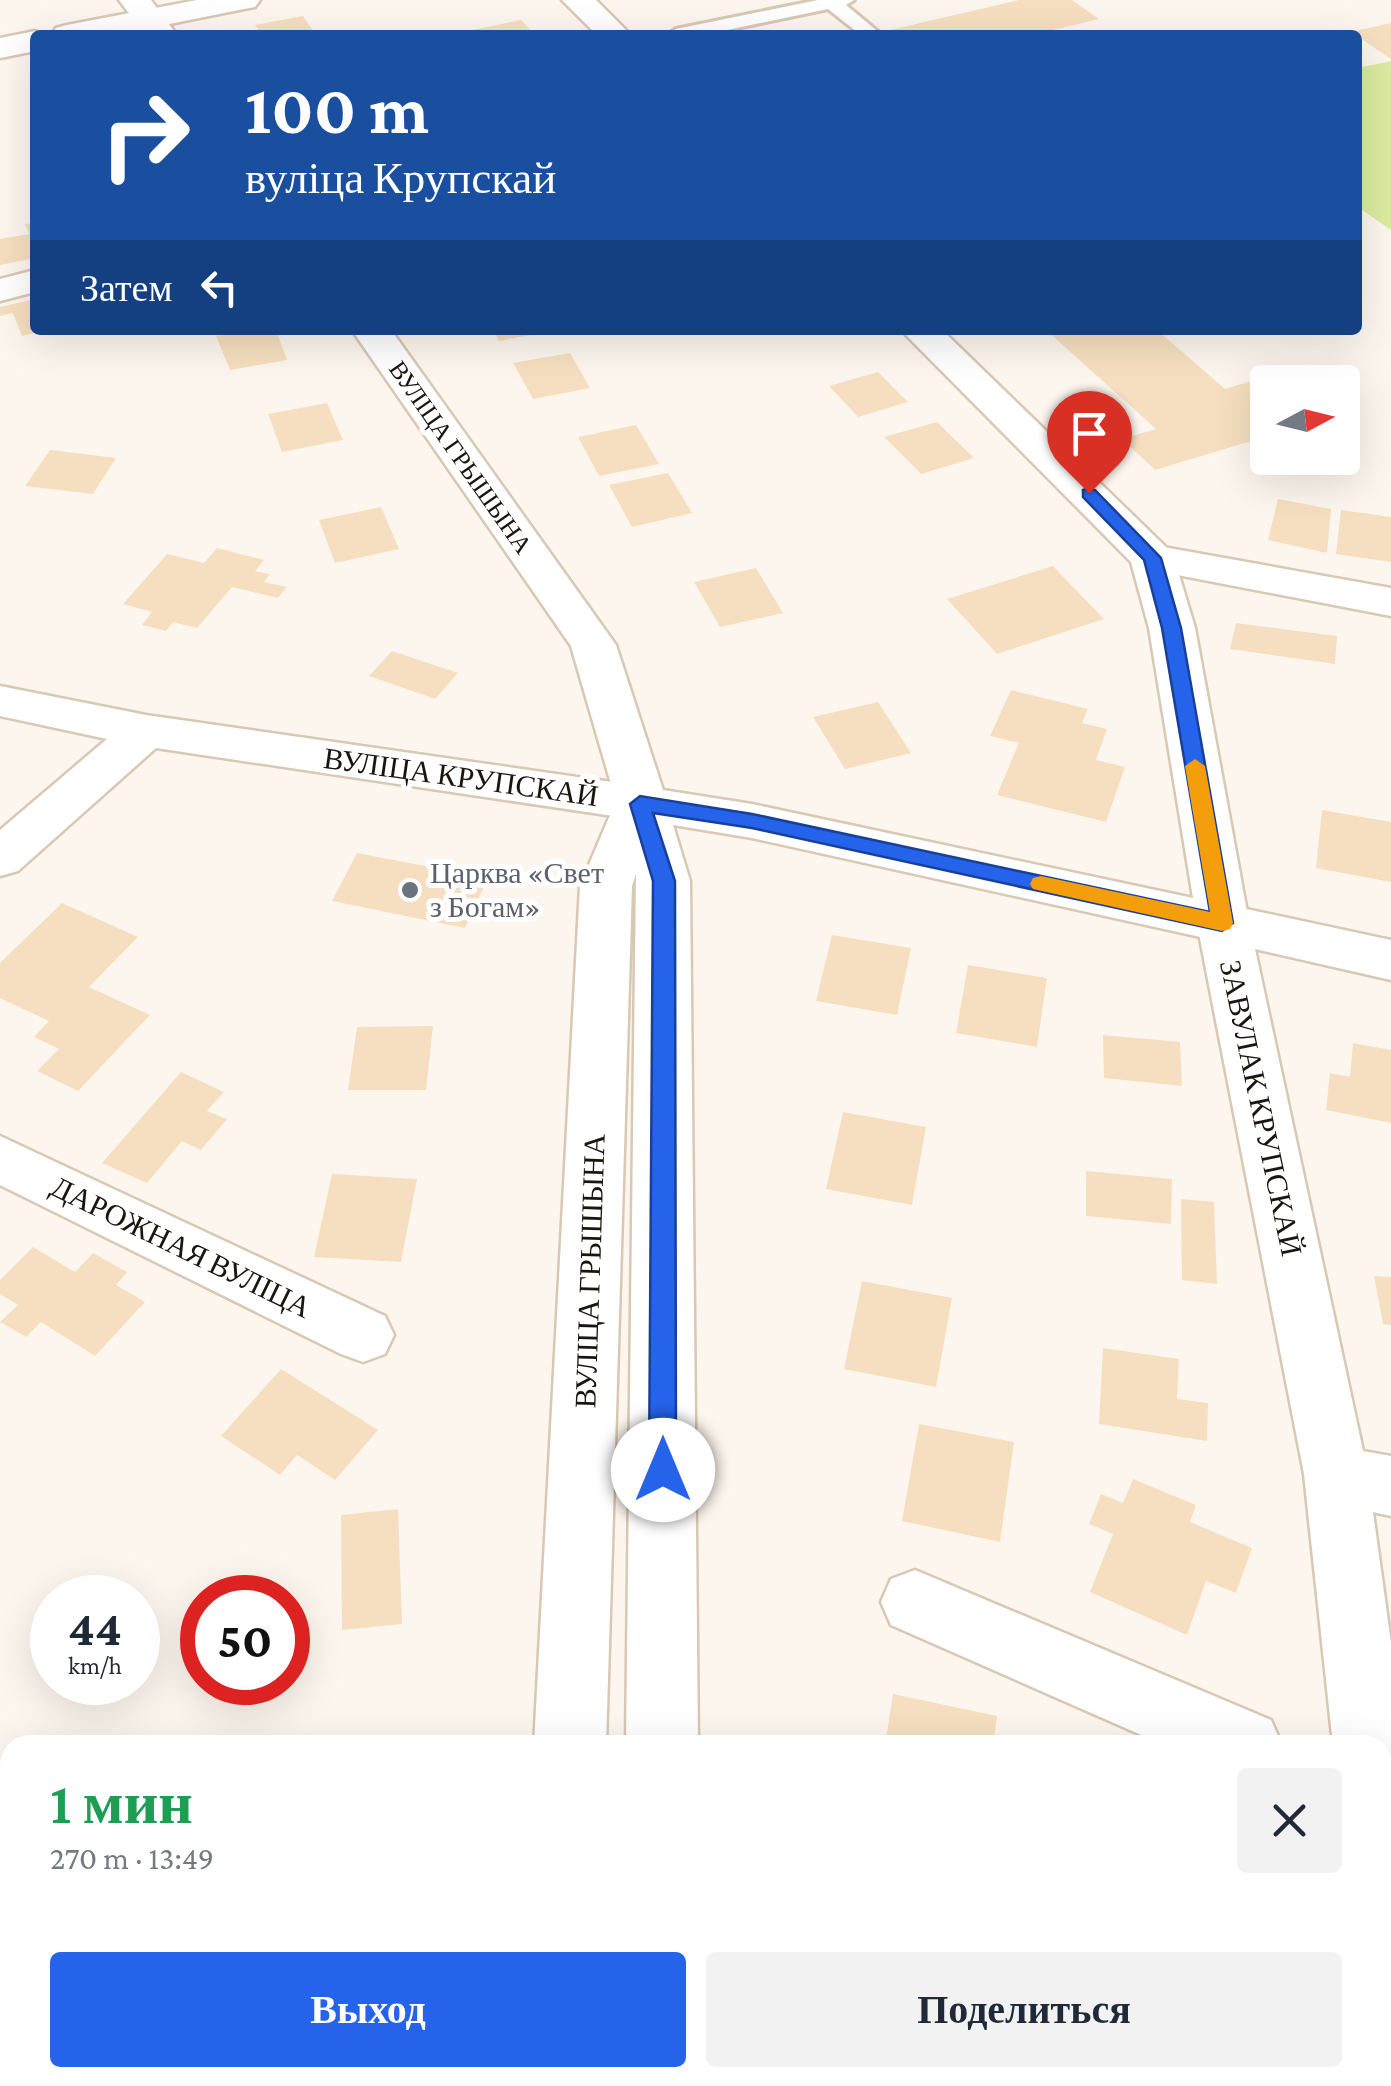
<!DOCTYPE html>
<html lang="ru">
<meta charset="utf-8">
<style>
:root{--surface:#fff;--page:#f2f2f3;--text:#1f2937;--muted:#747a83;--accent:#2563eb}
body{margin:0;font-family:"Crimson Pro",serif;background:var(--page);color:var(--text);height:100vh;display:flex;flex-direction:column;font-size:38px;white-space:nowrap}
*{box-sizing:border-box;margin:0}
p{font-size:32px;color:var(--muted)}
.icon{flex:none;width:55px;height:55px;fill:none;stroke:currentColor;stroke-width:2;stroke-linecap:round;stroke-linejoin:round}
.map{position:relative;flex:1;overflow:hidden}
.sheet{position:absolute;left:0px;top:1735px;width:1392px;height:352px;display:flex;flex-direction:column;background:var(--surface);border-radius:30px 30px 0 0;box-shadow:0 10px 40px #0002}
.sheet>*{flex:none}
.hud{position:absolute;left:30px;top:30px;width:1332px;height:305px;border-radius:10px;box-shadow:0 10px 40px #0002;background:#1a4fa0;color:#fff;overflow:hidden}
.needle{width:65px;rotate:83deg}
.tools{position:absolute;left:1250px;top:365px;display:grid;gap:20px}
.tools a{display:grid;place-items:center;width:110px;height:110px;border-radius:10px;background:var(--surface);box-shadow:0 10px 40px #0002;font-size:50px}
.speed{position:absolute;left:30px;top:1575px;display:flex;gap:20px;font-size:50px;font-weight:700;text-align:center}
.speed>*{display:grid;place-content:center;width:130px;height:130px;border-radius:50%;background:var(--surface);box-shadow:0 10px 40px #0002;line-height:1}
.speed small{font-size:25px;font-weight:400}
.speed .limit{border:15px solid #d22;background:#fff;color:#111}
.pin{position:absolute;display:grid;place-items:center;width:85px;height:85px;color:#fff;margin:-102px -42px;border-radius:50% 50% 50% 0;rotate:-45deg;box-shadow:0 0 10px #0007}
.pin .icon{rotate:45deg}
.me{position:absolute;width:110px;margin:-55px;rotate:0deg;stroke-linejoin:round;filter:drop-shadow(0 0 8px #0008)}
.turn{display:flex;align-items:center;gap:35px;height:210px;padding:0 50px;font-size:45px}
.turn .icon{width:130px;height:130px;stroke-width:2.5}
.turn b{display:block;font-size:70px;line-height:85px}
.then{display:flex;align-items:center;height:95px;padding:0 50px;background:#0003;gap:20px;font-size:38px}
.round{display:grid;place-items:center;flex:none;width:105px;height:105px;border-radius:10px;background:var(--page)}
.overview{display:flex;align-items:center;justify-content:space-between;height:170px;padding:0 50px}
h1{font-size:60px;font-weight:600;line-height:75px;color:#1e9e55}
.action{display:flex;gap:20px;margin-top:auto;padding:20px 50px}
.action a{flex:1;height:115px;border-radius:10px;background:var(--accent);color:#fff;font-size:40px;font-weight:600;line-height:115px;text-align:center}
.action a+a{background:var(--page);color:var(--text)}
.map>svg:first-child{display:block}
.green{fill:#dbeb9f}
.building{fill:#f6dfc0}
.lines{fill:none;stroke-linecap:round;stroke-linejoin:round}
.service-casing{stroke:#d8c8b4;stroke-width:6}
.minor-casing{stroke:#d8c8b4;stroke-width:5}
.secondary-casing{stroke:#d8c8b4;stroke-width:5}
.service{fill:#fff;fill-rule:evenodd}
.minor{fill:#fff;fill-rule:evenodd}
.secondary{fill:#fff;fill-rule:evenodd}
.route{fill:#2563eb;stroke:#184099;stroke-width:2.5}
.slow{fill:#f59e0b}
.worship-dot{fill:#6b7280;stroke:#fff;stroke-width:4}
.labels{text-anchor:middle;stroke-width:10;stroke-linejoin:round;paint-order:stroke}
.far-street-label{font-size:25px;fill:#1a150e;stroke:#fff}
.street-label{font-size:30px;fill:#1a150e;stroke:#fff}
.worship-label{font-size:30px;fill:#5b616d;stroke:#fff;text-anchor:start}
</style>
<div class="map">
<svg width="1391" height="2086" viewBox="0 0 1391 2086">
<rect width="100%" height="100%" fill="#fdf6ee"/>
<!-- green -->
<path class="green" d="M1391 61V230L1358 207V68Z"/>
<!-- building -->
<path class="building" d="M1019 0H1072L1099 19 1032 35H897L890 30Z
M303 16 316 35H262L255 25Z
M521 20 535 35H477L472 30Z
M1391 23V59L1351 32Z
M35 223V238L30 239 35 258 0 265V239L29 234 25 224Z
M35 299V333L22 336 13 313 0 316V307Z
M250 330H276L287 360 230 370 216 336Z
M493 330H545L546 332 499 341Z
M1046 330H1157L1225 389 1258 379 1268 387V436L1155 470 1122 439 1156 429Z
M570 353 590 388 533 399 513 363Z
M878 372 908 402 858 417 829 386Z
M327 403 343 440 282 452 268 414Z
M937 422 974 458 921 474 884 437Z
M636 425 659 464 599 476 578 437Z
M50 450 116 458 93 494 25 486Z
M668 473 692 513 632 527 609 485Z
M1278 499 1331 509 1327 553 1268 540Z
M381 507 399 549 335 563 319 520Z
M1341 510 1391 517V562L1336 554Z
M217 548 264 560 255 571 270 574 264 582 287 587 278 598 232 587 197 628 173 622 166 631 142 625 152 612 123 604 167 554 204 563Z
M1053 566 1104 619 997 654 947 599Z
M756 568 783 613 720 627 694 582Z
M1236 623 1337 636 1335 664 1230 649Z
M392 651 458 673 435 699 369 676Z
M1011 690 1088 709 1082 723 1107 729 1096 760 1125 767 1106 822 997 795 1019 743 990 736Z
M878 702 911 753 845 769 813 717Z
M1322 810 1391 822V882L1316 868Z
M357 853 488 878 465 928 332 901Z
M62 903 138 937 89 987 150 1015 78 1091 37 1071 59 1049 34 1037 49 1021 0 998V963Z
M832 935 911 948 897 1015 816 1001Z
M968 965 1047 978 1037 1047 956 1033Z
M433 1026 426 1090H348L357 1027Z
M1103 1035 1180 1042 1182 1086 1104 1078Z
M1353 1043 1391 1050V1123L1326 1110 1330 1073 1350 1077Z
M181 1072 224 1092 207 1111 227 1119 201 1150 182 1141 147 1183 102 1163Z
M843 1112 926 1127 912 1205 826 1189Z
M1086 1171 1172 1179 1171 1224 1086 1216Z
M332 1174 417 1179 401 1262 314 1257Z
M1181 1199 1214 1202 1217 1284 1182 1280Z
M33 1247 75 1272 93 1253 127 1272 116 1285 145 1302 95 1356 41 1322 26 1337 0 1322 18 1305 0 1294V1280Z
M1374 1276 1391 1277V1325L1383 1324Z
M862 1281 952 1298 936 1387 844 1369Z
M1103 1348 1179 1359 1177 1399 1208 1403 1207 1441 1099 1424Z
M281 1369 378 1430 335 1480 297 1455 280 1475 221 1436Z
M919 1424 1014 1442 1000 1542 902 1521Z
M1133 1479 1196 1505 1190 1522 1252 1548 1236 1593 1206 1581 1187 1635 1090 1592 1113 1534 1089 1524 1101 1494 1123 1503Z
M398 1509 402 1624 342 1630 341 1515Z
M893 1694 997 1716 993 1745H885Z
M0 1791 10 1798V1905L6 1911 0 1906Z
M190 2078H356L355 2086H189Z
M888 2078H1004L1005 2086H888Z"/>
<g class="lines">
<defs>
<path id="service" d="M818 0H854L846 5 882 35H861L828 9 703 35H667L676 29Z"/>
<path id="minor" d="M197 0H260L255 7 244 9 115 35H51L56 28 67 25Z
M35 31 47 35H35V51L0 58V38Z
M35 270V292L0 301V279Z
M1152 545 1391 588V616L1136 567 1130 558 1136 549Z
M0 686 146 715 640 786 657 791 665 803 657 815 640 820 156 748 18 871 0 876V830L107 739 0 716Z
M1223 904 1391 940V980L1255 949 1363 1451 1391 1456V1516L1373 1512 1391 1643V1976L1382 1972V1745H1333L1304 1474 1197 923 1205 910Z
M0 1136 385 1316 394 1335 385 1354 363 1362 341 1354 0 1185Z
M915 1570 1271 1720 1282 1745H1164L891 1625 881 1602 891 1579Z
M10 2049V2078H83L86 2086H0V2065Z"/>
<path id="secondary" d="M119 0H151L177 35H145Z
M562 0H596L631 35H597Z
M352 330H391L616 645 663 790 752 804 1193 898 1149 628 1131 562 901 330H942L1168 549 1174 558 1195 628 1249 923 1241 936 1223 942 752 838 673 825 690 881 698 1745H626L636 874 632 886 606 1745H534L580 886 616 801 571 646Z
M517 2078H595L594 2086H516Z
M622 2078H700V2086H622Z"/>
</defs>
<!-- service casing -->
<use href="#service" class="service-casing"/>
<!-- minor casing -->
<use href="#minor" class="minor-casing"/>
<!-- secondary casing -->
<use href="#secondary" class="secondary-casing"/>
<!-- service -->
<use href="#service" class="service"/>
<!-- minor -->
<use href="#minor" class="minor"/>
<!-- secondary -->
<use href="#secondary" class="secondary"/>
</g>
<!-- route -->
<path class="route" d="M1089 488 1095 490 1161 558 1181 628 1233 923 1222 931 752 828 653 813 675 881 676 1470 672 1479 663 1482 653 1479 649 1470 653 881 630 804 640 796 752 814 1210 912 1162 628 1144 560 1083 497V490Z"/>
<!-- slow -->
<path class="slow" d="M1195 759 1205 766 1233 923 1230 929 1222 931 1033 889 1030 884 1033 878 1041 876 1210 912 1185 766Z"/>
<!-- markers -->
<circle class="worship-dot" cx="410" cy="890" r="10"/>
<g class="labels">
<!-- far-street labels -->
<g class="far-street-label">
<text transform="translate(461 457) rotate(55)" y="9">ВУЛІЦА ГРЫШЫНА</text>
</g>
<!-- street labels -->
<g class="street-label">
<text transform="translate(461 777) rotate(8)" y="10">ВУЛІЦА КРУПСКАЙ</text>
<text transform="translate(1261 1108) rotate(78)" y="10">ЗАВУЛАК КРУПСКАЙ</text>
<text transform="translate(181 1247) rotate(26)" y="10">ДАРОЖНАЯ ВУЛІЦА</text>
<text transform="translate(590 1271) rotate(-88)" y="10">ВУЛІЦА ГРЫШЫНА</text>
</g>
<!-- worship labels -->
<g class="worship-label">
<text x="430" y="883">Царква «Свет<tspan x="430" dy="34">з Богам»</tspan></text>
</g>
</g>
</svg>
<div class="tools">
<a><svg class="needle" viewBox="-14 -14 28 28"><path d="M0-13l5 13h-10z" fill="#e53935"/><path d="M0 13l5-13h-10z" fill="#747a83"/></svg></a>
</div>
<div class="speed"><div>44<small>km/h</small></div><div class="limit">50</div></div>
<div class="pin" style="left:1089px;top:493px;background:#d93025"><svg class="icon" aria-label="arrive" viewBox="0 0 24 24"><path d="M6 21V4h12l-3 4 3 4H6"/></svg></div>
<svg class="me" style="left:663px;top:1470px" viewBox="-20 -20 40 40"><circle r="19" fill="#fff"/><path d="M0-13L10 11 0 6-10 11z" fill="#2563eb"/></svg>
<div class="hud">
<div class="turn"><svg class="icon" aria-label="right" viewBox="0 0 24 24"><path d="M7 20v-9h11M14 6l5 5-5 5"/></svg><div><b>100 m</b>вуліца Крупскай</div></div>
<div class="then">Затем<svg class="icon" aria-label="left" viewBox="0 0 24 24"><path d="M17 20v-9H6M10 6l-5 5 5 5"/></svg></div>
</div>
<section class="sheet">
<div class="overview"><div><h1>1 мин</h1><p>270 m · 13:49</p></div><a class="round"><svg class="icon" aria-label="close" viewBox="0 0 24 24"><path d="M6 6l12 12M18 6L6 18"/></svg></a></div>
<div class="action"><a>Выход</a><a>Поделиться</a></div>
</section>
</div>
